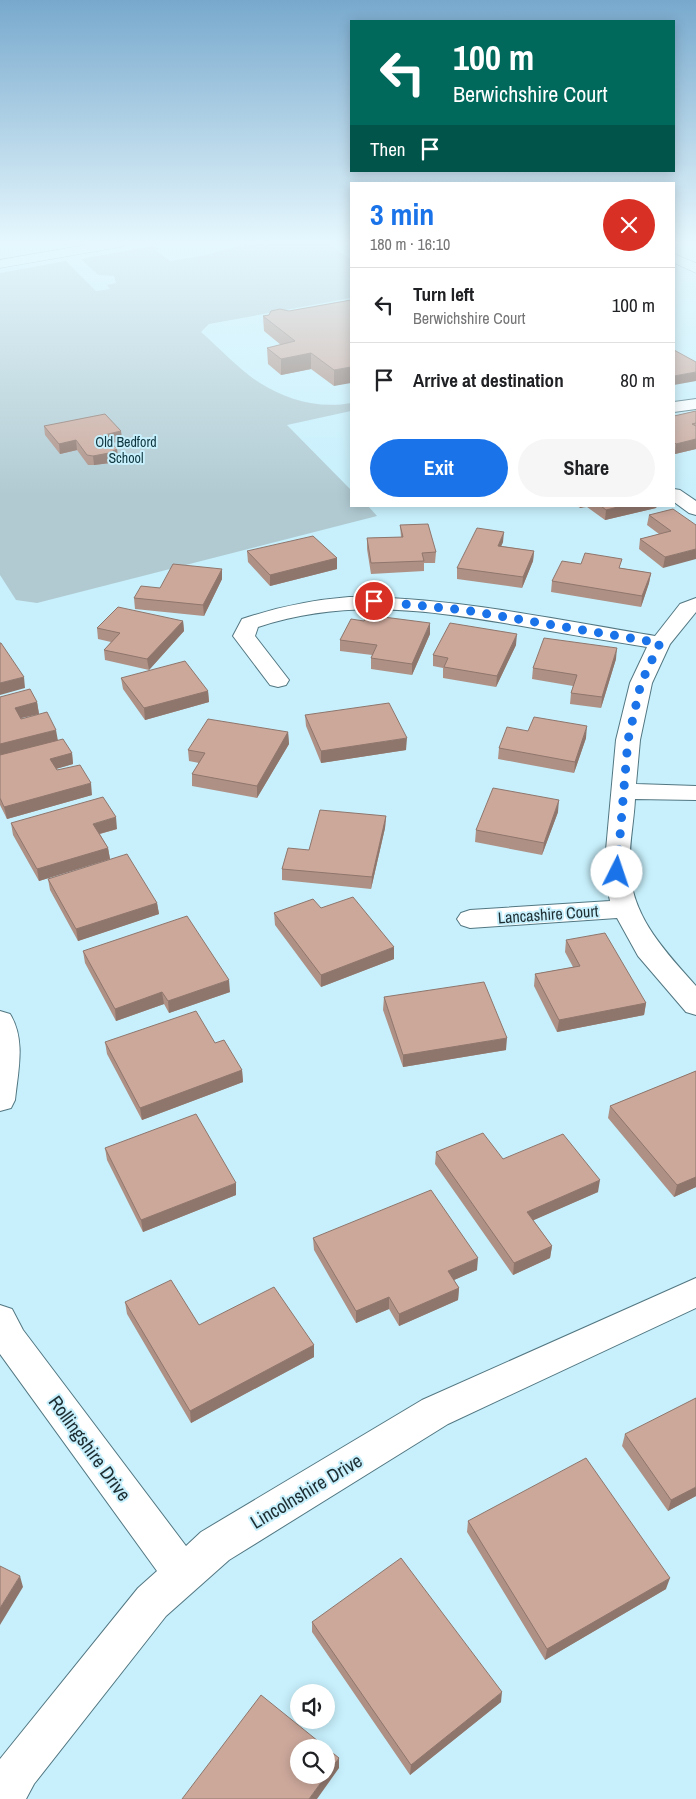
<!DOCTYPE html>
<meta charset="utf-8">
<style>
:root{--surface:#fff;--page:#f6f6f6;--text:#202124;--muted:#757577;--line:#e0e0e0;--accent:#1a73e8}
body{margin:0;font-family:"Archivo Narrow",sans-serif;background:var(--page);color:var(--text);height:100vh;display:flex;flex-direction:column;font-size:19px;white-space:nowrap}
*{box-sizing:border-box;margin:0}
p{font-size:16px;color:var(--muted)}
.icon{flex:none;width:28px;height:28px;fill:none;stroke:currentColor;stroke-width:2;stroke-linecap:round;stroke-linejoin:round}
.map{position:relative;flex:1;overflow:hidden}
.panel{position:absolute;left:350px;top:182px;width:325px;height:325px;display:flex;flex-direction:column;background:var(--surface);border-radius:0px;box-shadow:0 2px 12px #0003}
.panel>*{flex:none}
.top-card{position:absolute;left:350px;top:20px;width:325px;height:152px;border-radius:0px;box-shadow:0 2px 12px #0003;background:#00695c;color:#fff;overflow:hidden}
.controls{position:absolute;left:290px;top:1684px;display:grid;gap:10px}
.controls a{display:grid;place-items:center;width:45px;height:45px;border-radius:50%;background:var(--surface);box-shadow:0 2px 12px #0003;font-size:25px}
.pin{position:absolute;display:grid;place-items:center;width:42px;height:42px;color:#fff;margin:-21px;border:2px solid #fff;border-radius:50%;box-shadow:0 1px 5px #0007}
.me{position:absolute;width:55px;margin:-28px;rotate:4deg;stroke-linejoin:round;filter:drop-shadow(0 0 4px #0008)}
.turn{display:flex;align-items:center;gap:18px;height:105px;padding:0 20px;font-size:22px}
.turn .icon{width:65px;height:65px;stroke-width:2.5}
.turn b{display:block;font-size:35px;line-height:42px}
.then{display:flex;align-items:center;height:48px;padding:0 20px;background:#0003;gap:10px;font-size:19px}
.round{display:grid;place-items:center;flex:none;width:52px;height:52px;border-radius:26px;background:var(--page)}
.overview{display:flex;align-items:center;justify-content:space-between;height:85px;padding:0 20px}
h1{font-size:30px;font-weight:700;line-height:38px;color:var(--accent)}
.action{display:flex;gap:10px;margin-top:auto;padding:10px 20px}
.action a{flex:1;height:58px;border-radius:30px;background:var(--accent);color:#fff;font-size:20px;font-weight:700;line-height:58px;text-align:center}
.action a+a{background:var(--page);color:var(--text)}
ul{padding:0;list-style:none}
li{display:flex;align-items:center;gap:15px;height:75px;padding:0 20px;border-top:1px solid var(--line)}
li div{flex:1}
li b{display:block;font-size:19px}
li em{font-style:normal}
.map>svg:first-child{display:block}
.green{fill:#b1cad2}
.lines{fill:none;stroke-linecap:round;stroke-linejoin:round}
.minor-casing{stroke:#527782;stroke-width:2}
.secondary-casing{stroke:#527782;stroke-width:1}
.minor{fill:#fff;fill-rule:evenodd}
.secondary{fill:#d4f5fe;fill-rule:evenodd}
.wall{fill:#af9085}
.shaded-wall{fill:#8f766c}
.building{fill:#cca89b;stroke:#8f766c;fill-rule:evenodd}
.route{stroke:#1a73e8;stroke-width:9;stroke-dasharray:0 16.2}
.labels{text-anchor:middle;stroke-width:4;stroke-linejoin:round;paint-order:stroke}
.far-park-label{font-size:14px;fill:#0f363f;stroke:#c7f0fc}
.street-label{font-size:16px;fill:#1d2d32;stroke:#c7f0fc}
.near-street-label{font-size:19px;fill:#1d2d32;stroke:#c7f0fc}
</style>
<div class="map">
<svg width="696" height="1799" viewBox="0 0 696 1799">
<rect width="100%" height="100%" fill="#c7f0fc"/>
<!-- green -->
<path class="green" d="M250 243 265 245 278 243H327L351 259V298L209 324 201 332C218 347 242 372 260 383 287 400 319 409 351 403V411L287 425 351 490V506H368L377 516 37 603 16 600 0 575V273L66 261 96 291 110 289 107 285 116 283 114 276 98 275 81 259 154 246 159 249 156 250 170 261 206 255Z"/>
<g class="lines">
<defs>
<path id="minor" d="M696 399V409L674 412V402Z
M674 489 680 490 696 501V515L689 513 674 502Z
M349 597C452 597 554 619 655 636L680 604 696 598V612L670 644 652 683 640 740 636 784 696 786V800L635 799C634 822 628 848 630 872 633 919 667 953 696 986V1015L686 1012 638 956 617 918 470 928 461 925 457 919 461 913 470 910 610 901 604 872 616 740 630 683 647 647C604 640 560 633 516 625 427 610 346 598 258 627L255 636 289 680 286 685 278 687 270 685 233 636 242 619C278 607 312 600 349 597Z
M0 1011 10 1014C26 1040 18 1071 15 1100L11 1108 0 1111Z
M696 1278V1308L448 1424 229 1560 166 1616 34 1784 26 1799H0V1759L4 1754 138 1588 157 1571 0 1354V1305L12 1309 23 1330 186 1546 201 1532 422 1400Z"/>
<path id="secondary" d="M97 243H127L120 247 0 268V260Z
M674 254 696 263V273L674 263Z"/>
</defs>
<!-- minor casing -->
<use href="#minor" class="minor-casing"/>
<!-- secondary casing -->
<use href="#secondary" class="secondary-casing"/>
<!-- minor -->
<use href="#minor" class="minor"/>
<!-- secondary -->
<use href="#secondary" class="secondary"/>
</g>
<!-- wall -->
<path class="wall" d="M351 300 334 386 311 369 281 375 268 364 267 348 281 345 264 331 263 316Z
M696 411V449L675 454 674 453V416Z
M44 426 121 431 122 441 112 443 117 449 118 459 110 463 94 465H88L77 450 60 454 45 435Z
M577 506H657L656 508 605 520 587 507 580 508Z
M649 515 696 525 663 568 639 549 640 539 659 534 647 525Z
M400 525 436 552 435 563H424V571L371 574 367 549V538L401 537Z
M503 542 501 546 534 551 533 561 522 588 457 579V568Z
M247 551 337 558V569L270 586 248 562Z
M581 564 621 568 651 573 649 583 641 607 551 592 552 581Z
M222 569V579L204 616 135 609 134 598 160 588Z
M183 621 184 631 149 670 105 660 104 650 111 642 98 639 97 628Z
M430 634 412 675 371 669V658L372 655 340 651V640Z
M516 645 496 687 443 678V668L433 666V655Z
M616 659 601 708 570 704 571 693 573 686 532 679 533 668Z
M121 678 208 691 209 702 145 720 123 689Z
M0 697 37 702 39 714 21 718 58 740 72 753 73 764 56 769 92 795 7 819 0 805Z
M305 715 406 750 321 763 306 726Z
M528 731 586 738 574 773 498 759 499 748Z
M288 732 289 744 257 798 192 786V774L199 763 189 761 188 750Z
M558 812 542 855 475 842 476 830Z
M386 816 385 828 371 889 282 880V869L309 850Z
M11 823 117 829 100 834 108 848 110 859 39 881 13 835Z
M48 879 157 903 159 914 78 941 50 890Z
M321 908 394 959 321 987 275 925 274 913Z
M566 940 646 1003 644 1015 557 1032 534 986 535 974 573 967 565 952Z
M83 951 230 992 169 1013 164 1004 116 1021 85 963Z
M384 997 506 1050 403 1067 383 1010Z
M105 1042 215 1043 242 1070 243 1082 142 1120 107 1054Z
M696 1071V1187L674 1197 608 1118 610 1106Z
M105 1148 236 1195 143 1232 107 1160Z
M436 1152 503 1159 598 1192 533 1220 552 1246 550 1258 513 1275 435 1164Z
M313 1238 477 1270 454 1280 459 1288 458 1300 399 1326 389 1309 356 1323 314 1250Z
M125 1302 199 1325 314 1345V1357L191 1423 127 1314Z
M625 1434 696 1496 668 1511 622 1446Z
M468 1521 666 1589 545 1660 467 1532Z
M312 1622 501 1702 410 1775 312 1632Z"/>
<!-- shaded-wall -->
<path class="shaded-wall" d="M311 353V369L281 375V359Z
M351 367V383L334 386V370Z
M696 372V381L674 385V376Z
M121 431 122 441 105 444 104 435Z
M696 439V449L675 454 676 444Z
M76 440 77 450 60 454 59 444Z
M117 449 118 459 110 463 94 465 93 456Z
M580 506H587L580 508Z
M622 506H657L656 508 605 520 606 510Z
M504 532 503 542 497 556 498 546Z
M696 549V559L663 568 665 557Z
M534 551 533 561 522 588 523 577Z
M337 558V569L270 586V575Z
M222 569V579L204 616 203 605Z
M651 573 649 583 641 607 642 596Z
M183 621 184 631 149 670 147 659Z
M430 623V634L412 675V664Z
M517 634 516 645 496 687 497 676Z
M617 648 616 659 601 708 602 697Z
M24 677 25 688 0 695V683Z
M208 691 209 702 145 720 144 708Z
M37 702 39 714 17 719 15 708Z
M587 726 586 738 574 773 575 762Z
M56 730 58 741 0 756V744Z
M288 732 289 744 257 798V786Z
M407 738 406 750 321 763V751Z
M72 753 73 764 52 770 50 759Z
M91 783 92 795 7 819 4 807Z
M559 800 558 812 542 855 544 843Z
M386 816 385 828 371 889 372 877Z
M116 817 117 829 95 835 93 824Z
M108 848 110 859 39 881 37 869Z
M157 903 159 914 78 941 76 929Z
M394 947V959L321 987V975Z
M229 980 230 992 169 1013 168 1001Z
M162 992 164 1004 116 1021 115 1009Z
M646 1003 644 1015 557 1032 559 1020Z
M507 1038 506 1050 403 1067V1055Z
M242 1070 243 1082 142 1120 140 1108Z
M696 1177V1187L674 1197 677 1185Z
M600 1180 598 1192 525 1224 527 1212Z
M236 1183V1195L143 1232 141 1220Z
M552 1246 550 1258 513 1275 514 1263Z
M478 1258 477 1270 447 1283 448 1271Z
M459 1288 458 1300 399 1326V1314Z
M389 1297V1309L356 1323V1311Z
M314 1345V1357L191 1423 190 1411Z
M696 1487V1496L668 1511 671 1500Z
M20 1576 23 1587 0 1625V1608Z
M670 1578 666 1589 545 1660 547 1649Z
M502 1692 501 1702 410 1775 411 1765Z
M339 1758V1768L317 1799H309Z"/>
<!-- building -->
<path class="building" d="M351 300V367L334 370 311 353 281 359 267 348 295 341 263 316 269 315 271 311 280 309 289 311Z
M674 350 696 362V372L674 376Z
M696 411V423L692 424 696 426V439L676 444 674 442V416Z
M105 414 121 431 104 435 117 449 109 453 93 456 87 455 76 440 59 444 44 426Z
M601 506H622L606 510Z
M673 509 696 525V549L665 557 640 539 671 531 649 515Z
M428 524 436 552 422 553 424 561 371 563 367 538 403 537 400 525Z
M477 528 504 532 498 546 534 551 523 577 457 568Z
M313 536 337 558 270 575 247 551Z
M585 553 622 559 619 568 651 573 642 596 552 581 562 561 581 564Z
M173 564 222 569 203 605 134 598 141 586 160 588Z
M118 607 183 621 147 659 104 650 120 633 97 628Z
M368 615 430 623 412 664 371 658 377 645 340 640 351 619 364 621Z
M450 623 517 634 497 676 444 667 448 658 433 655Z
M544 638 617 648 602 697 571 693 577 675 533 668Z
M0 643H1L24 677 0 683Z
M185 661 208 691 144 708 121 678Z
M30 689 37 702 15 708 21 719 47 712 56 730 0 744V697Z
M389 703 407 738 321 751 305 715Z
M534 717 587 726 575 762 499 748 507 727 528 731Z
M208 719 288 732 257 786 192 774 205 753 188 750Z
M63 739 72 753 50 759 57 770 80 765 91 783 4 807 0 798V755Z
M493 788 559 800 544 843 476 830Z
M103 797 116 817 93 824 108 848 37 869 11 823Z
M320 810 386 816 372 877 282 869 288 848 309 850Z
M127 854 157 903 76 929 48 879Z
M353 897 394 947 321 975 274 913 313 899 321 908Z
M187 916 229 980 168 1001 162 992 115 1009 83 951Z
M605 933 646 1003 559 1020 535 974 580 966 566 940Z
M484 982 507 1038 403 1055 384 997Z
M196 1011 215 1043 224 1040 242 1070 140 1108 105 1042Z
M696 1071V1177L677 1185 610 1106Z
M196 1114 236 1183 141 1220 105 1148Z
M483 1133 503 1159 563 1134 600 1180 527 1212 552 1246 514 1263 436 1152Z
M431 1190 478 1258 448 1271 459 1288 399 1314 389 1297 356 1311 313 1238Z
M171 1280 199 1325 274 1287 314 1345 190 1411 125 1302Z
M696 1398V1487L671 1500 625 1434Z
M586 1458 670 1578 547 1649 468 1521Z
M401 1558 502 1692 411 1765 312 1622Z
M0 1566 20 1576 0 1608Z
M261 1695 339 1758 309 1799H182ZM299 1748H326V1775H299Z"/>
<!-- sky -->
<linearGradient id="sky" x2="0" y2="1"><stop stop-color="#78a9cd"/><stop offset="0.49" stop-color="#e6f8fe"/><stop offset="1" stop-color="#e6f8fe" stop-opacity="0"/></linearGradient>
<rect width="696" height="495" fill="url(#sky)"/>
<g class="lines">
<!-- route -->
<path class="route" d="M374 601 464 610 660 643 641 683 628 740 617 872"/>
</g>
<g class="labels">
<!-- far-park labels -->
<g class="far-park-label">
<text x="126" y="447">Old Bedford<tspan x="126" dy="16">School</tspan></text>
</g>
<!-- street labels -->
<g class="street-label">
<text transform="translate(548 914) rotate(-4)" y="6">Lancashire Court</text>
</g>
<!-- near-street labels -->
<g class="near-street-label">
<text transform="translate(90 1448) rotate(54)" y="7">Rollingshire Drive</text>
<text transform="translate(306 1491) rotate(-31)" y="7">Lincolnshire Drive</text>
</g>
</g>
</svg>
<div class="controls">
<a><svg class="icon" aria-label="sound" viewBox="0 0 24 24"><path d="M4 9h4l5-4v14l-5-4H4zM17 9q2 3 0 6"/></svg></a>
<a><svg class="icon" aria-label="search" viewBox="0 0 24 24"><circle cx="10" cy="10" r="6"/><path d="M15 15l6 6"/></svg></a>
</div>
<div class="pin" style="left:374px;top:601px;background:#d93025"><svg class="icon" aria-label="arrive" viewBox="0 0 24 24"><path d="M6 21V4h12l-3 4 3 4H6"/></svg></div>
<svg class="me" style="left:617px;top:872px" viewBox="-20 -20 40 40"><circle r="19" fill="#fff"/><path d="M0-13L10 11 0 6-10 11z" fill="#1a73e8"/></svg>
<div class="top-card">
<div class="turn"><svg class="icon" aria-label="left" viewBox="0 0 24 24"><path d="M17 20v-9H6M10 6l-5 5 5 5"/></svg><div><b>100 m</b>Berwichshire Court</div></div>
<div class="then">Then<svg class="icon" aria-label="arrive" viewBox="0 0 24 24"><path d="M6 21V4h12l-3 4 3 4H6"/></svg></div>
</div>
<section class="panel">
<div class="overview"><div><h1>3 min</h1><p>180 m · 16:10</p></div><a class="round" style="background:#d93025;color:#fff"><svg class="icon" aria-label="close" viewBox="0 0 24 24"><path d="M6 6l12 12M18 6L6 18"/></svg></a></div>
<ul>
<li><svg class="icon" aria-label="left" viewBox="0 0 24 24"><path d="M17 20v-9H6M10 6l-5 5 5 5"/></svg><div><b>Turn left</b><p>Berwichshire Court</p></div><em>100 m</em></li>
<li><svg class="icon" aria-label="arrive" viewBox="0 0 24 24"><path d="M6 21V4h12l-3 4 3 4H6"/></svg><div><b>Arrive at destination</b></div><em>80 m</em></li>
</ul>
<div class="action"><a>Exit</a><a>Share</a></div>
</section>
</div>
